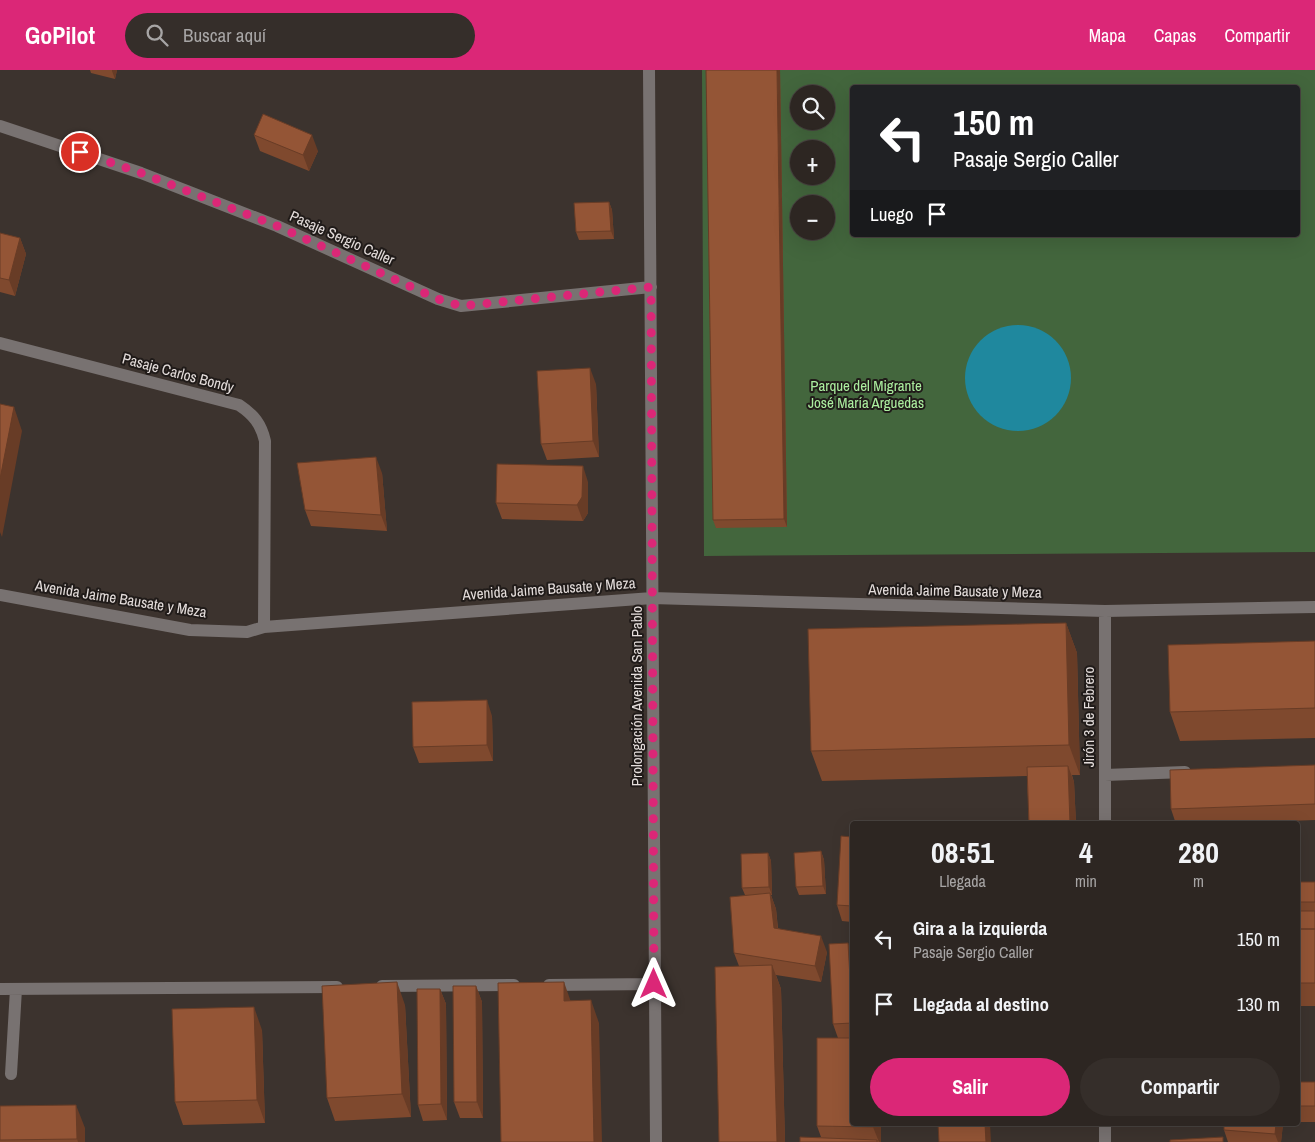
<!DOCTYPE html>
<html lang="es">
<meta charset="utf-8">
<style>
:root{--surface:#2d2622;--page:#352e2a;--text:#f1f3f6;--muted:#a7a5a5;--line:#484340;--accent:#db2777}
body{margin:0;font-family:"Archivo Narrow",sans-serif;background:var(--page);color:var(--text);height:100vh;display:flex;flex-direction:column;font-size:19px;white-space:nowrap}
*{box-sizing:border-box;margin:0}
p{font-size:16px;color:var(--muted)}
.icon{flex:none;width:28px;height:28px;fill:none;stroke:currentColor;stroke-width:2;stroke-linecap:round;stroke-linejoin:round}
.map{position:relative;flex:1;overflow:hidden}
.panel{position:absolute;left:850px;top:751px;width:450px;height:305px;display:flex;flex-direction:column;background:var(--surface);border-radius:5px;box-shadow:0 5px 20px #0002,0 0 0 1px var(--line)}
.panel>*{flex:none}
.banner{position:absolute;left:850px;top:15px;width:450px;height:152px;border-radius:5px;box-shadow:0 5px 20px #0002,0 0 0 1px var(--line);background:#202124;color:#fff;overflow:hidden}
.buttons{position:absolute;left:790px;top:15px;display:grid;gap:10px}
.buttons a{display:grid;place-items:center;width:45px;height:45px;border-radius:50%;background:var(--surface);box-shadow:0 5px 20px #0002,0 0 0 1px var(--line);font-size:25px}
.pin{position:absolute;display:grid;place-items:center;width:42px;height:42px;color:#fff;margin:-21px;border:2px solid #fff;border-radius:50%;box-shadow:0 1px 5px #0007}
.me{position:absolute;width:55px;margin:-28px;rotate:0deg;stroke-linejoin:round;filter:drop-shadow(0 0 4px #0008)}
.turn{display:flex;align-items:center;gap:18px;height:105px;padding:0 20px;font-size:22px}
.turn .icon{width:65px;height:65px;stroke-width:2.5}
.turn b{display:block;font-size:35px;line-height:42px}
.then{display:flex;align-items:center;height:48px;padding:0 20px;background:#0003;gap:10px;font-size:19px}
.eta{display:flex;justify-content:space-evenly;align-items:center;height:85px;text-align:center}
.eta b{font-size:30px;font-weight:700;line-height:35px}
.primary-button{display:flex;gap:10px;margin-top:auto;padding:10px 20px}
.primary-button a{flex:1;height:58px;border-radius:30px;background:var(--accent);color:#fff;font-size:20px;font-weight:700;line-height:58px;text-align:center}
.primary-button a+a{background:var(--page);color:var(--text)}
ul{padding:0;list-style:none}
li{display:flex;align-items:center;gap:15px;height:65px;padding:0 20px}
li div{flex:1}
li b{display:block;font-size:19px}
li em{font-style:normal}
header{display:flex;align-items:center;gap:30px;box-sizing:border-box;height:70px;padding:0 25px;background:var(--accent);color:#fff}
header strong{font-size:24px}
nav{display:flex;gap:28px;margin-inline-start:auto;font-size:18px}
.search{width:350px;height:45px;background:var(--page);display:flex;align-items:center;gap:12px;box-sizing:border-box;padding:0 18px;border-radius:28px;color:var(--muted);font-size:19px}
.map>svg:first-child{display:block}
.green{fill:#43663d;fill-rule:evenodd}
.water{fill:#1f889e}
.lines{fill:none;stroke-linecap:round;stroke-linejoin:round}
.minor{stroke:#787271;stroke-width:12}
.wall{fill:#7f492e}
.shaded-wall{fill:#683c26}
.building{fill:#945536;stroke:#683c26}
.route{stroke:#db2777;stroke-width:9;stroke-dasharray:0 16.2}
.labels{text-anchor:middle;stroke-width:4;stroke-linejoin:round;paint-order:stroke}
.street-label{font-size:15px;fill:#e4dddb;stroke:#201b19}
.park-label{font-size:15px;fill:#abee9f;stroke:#201b19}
</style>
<header>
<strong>GoPilot</strong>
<div class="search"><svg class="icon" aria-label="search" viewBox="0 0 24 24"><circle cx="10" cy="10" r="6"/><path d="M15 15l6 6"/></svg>Buscar aquí</div>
<nav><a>Mapa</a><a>Capas</a><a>Compartir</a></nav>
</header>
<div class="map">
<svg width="1315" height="1072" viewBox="0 0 1315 1072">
<rect width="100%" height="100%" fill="#3c332e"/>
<!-- green -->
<path class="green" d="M702 0H1315V482L704 486ZM852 18H1298V165H852ZM799 24H826V51H799ZM799 79H826V106H799ZM799 134H826V161H799Z"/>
<!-- water -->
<path class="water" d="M965 308a53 53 0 1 1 106 0a53 53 0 1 1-106 0Z"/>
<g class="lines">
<!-- minor -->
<path class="minor" d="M649 0 656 1072
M0 56 141 103 277 156 438 229 461 236 651 217
M0 273 239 335C254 345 261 354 265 371L264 557
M0 525 190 560 247 562 264 557 652 528 1105 541 1315 537
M1105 705 1185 702
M1105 754V541
M549 915 654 914
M382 916 514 915
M0 919 337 917
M11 1004 16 919
M1105 1054V1072"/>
</g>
<!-- wall -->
<path class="wall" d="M90 0H117L115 9 91 3Z
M706 0H780L787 457 716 458 713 450Z
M254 65 318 81 309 101 260 81Z
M609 132 612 140 614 169 579 170 576 162Z
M0 163 20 168 26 184 15 226 0 222Z
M596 314 599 387 547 390 541 374Z
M382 403 387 461 311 456 305 440Z
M588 412V443L583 451 502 449 496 433Z
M1066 553 1077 583 1080 705H1072L1074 712 1076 754H1029L1027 706 822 711 811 681Z
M1315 571V668L1180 671 1170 642Z
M492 646 493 691 419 693 413 677Z
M1315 695V750L1215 754H1176L1171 739Z
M852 767V852L842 851 837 835Z
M821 781 824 790 826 824 799 825 796 817Z
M768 783 771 791 772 825H771L776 839 778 858 827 882 821 912 776 905 781 919 785 1072H719L739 896 734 883 745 825 742 818Z
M1298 812H1315V936H1298Z
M852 884V1054H881V1072H800L821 1067 817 1056 838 968 833 954Z
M476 916 482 932 483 1048H460L454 1032Z
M440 919 446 934 447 1050 423 1051 418 1035Z
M405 935 411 1047 335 1051 327 1028Z
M262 960 265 1053 183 1055 175 1032Z
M1298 1012H1315V1052H1298Z
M0 1036 85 1058V1072H0Z
M1224 1054H1283L1281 1072H1228L1224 1060Z"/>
<!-- shaded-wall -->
<path class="shaded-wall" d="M112 0H117L115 9 112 1Z
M777 0H780L787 457 784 449Z
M312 65 318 81 309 101 303 85Z
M609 132 612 140 614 169 611 161Z
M20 168 26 184 15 226 9 210Z
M590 298 596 314 599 387 593 371Z
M14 337 22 361 2 467 0 462V409Z
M376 387 382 403 387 461 381 445Z
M583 396 588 412V443L583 451 577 435Z
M1066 553 1077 583 1080 705 1069 675Z
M487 630 492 646 493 691 487 675Z
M1068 696 1074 712 1076 754H1070Z
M821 781 824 790 826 824 823 816Z
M768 783 771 791 772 825 769 817Z
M770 823 776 839 779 874 774 858Z
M821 866 827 882 821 912 815 896Z
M848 873 852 884V931L851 926Z
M772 895 781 919 785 1072H777Z
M397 912 405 935 411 1047 402 1024Z
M564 912 572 935 564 931Z
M476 916 482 932 483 1048 477 1032Z
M440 919 446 934 447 1050 441 1034Z
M591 930 599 953 602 1072H594Z
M254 937 262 960 265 1053 257 1030Z
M76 1035 85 1058V1072H78L77 1069Z
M873 1054H881V1072H879L873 1057Z
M985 1054H990L991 1072H986Z
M1276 1054H1283L1281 1072H1278L1275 1064Z"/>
<!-- building -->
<path class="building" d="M706 0H777L784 449 713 450Z
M263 44 312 65 303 85 254 65Z
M609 132 611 161 576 162 574 133Z
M0 163 20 168 9 210 0 208Z
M590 298 593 371 541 374 537 301Z
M0 334 14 337 0 409Z
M376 387 381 445 305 440 297 393Z
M497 394 583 396 582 427 577 435 496 433Z
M1066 553 1069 675 811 681 808 559Z
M1315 571V638L1170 642 1168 575Z
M487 630V675L413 677 412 632Z
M1315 695V734L1171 739 1170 700Z
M1068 696 1070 754H1029L1027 697Z
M841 766 852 767V836L837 835Z
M821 781 823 816 796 817 794 783Z
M768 783 769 817 742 818 741 784Z
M1298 812H1315V832H1298Z
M770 823 774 858 821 866 815 896 734 883 730 827Z
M1298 841H1315V859H1298Z
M1298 859H1315V913H1298Z
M848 873 851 926H852V953L833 954 829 874Z
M772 895 777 1072H719L715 897Z
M397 912 402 1024 327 1028 322 916Z
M564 912V931L591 930 594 1072H501L498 913Z
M453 916H476L477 1032H454Z
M417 919H440L441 1034 418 1035Z
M254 937 257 1030 175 1032 172 939Z
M817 968H852V1054H873V1057L817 1056Z
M1298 1012H1315V1036H1298Z
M76 1035 77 1069 0 1070V1036Z
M938 1054H985L986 1072H939Z
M1224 1054H1276L1275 1064 1224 1060Z
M800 1067 877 1070V1072H800Z
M1223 1067V1072H1170V1070Z"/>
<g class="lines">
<!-- route -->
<path class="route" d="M80 82 141 103 277 156 438 229 461 236 651 217 654 914"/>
</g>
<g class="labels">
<!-- street labels -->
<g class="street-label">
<text transform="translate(342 168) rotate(24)" y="5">Pasaje Sergio Caller</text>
<text transform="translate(178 303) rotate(15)" y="5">Pasaje Carlos Bondy</text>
<text transform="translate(549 519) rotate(-4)" y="5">Avenida Jaime Bausate y Meza</text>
<text transform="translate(955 521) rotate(1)" y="5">Avenida Jaime Bausate y Meza</text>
<text transform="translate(121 529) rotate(9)" y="5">Avenida Jaime Bausate y Meza</text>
<text transform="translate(637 626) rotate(-90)" y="5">Prolongación Avenida San Pablo</text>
<text transform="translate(1089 647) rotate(-90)" y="5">Jirón 3 de Febrero</text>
</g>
<!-- park labels -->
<g class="park-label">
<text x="866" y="321">Parque del Migrante<tspan x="866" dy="17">José María Arguedas</tspan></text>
</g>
</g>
</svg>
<div class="buttons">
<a><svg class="icon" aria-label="search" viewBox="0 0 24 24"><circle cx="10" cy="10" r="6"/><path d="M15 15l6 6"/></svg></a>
<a>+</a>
<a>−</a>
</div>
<div class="pin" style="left:80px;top:82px;background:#d93025"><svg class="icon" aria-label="arrive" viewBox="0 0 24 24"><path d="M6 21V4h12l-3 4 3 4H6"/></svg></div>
<svg class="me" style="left:654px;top:914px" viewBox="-20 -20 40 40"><path d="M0-17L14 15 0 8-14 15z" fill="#db2777" stroke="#fff" stroke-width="4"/></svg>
<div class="banner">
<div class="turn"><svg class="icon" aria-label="left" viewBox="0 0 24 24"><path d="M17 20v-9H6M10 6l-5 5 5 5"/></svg><div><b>150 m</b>Pasaje Sergio Caller</div></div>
<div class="then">Luego<svg class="icon" aria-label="arrive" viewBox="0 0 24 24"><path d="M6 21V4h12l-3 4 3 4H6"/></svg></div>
</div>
<section class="panel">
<div class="eta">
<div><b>08:51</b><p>Llegada</p></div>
<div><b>4</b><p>min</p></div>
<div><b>280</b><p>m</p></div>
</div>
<ul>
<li><svg class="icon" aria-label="left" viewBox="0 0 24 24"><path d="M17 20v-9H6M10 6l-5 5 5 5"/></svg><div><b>Gira a la izquierda</b><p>Pasaje Sergio Caller</p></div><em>150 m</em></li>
<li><svg class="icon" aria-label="arrive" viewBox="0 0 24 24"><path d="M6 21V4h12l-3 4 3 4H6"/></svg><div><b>Llegada al destino</b></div><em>130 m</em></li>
</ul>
<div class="primary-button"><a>Salir</a><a>Compartir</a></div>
</section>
</div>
